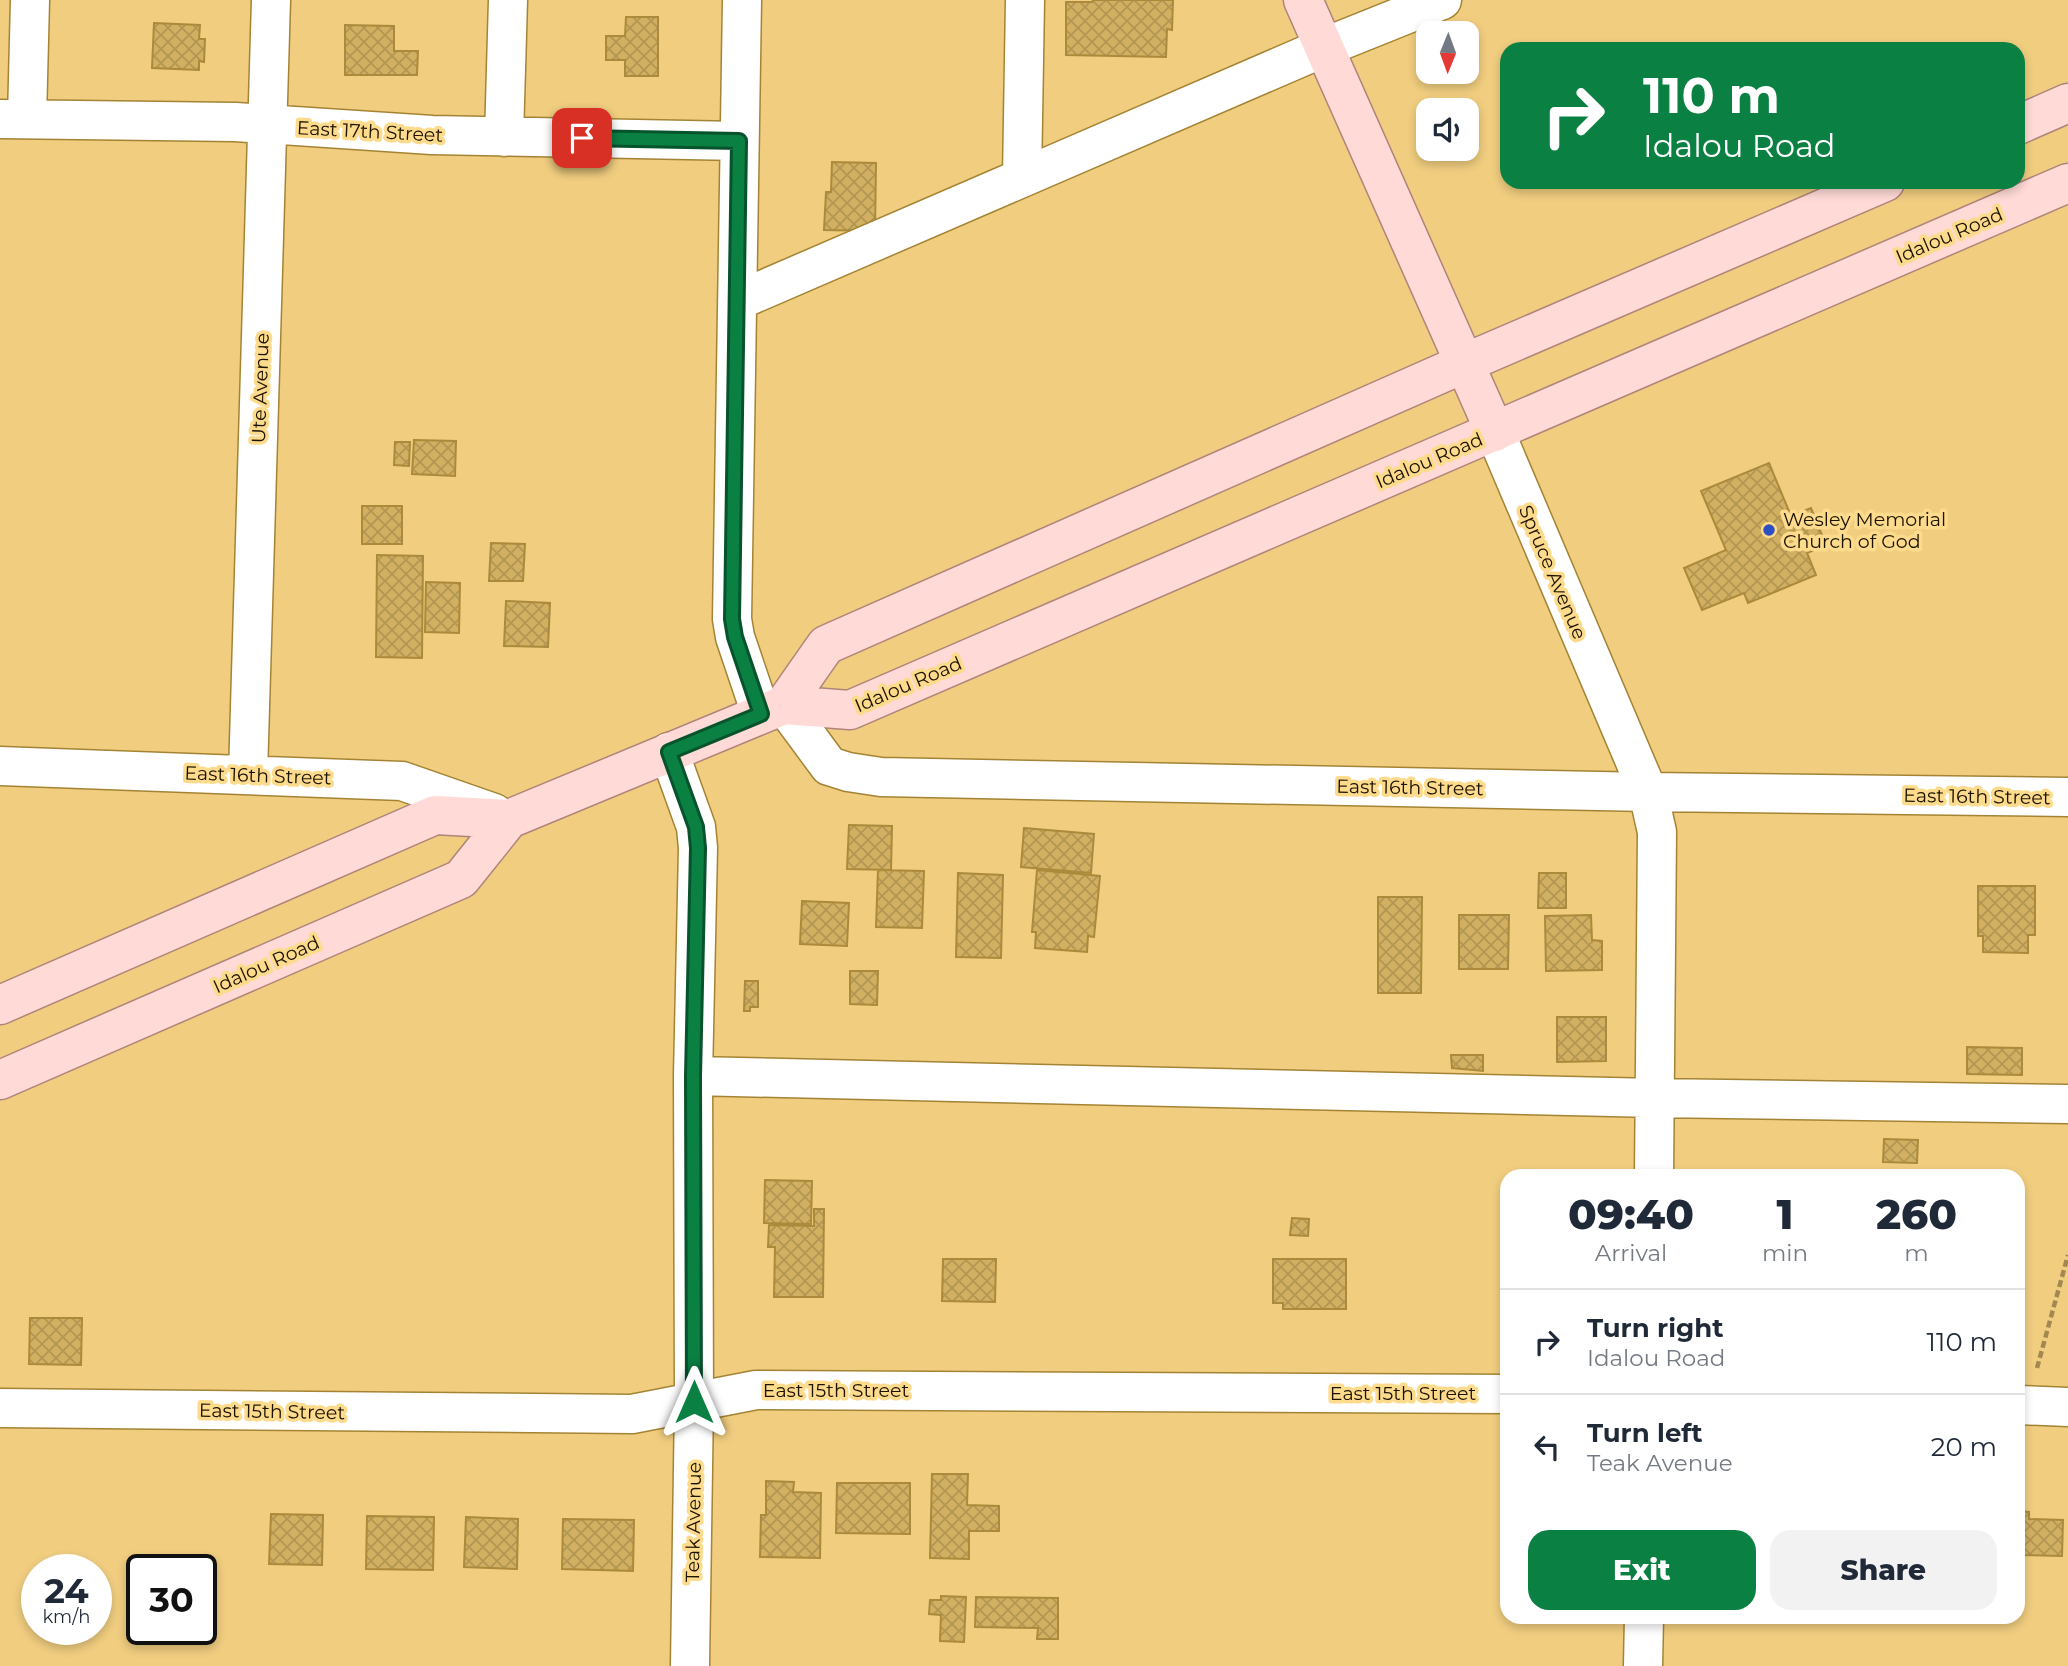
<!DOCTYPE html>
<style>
:root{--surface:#fff;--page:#f2f2f3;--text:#1f2937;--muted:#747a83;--line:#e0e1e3;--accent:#0b8043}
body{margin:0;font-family:Montserrat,sans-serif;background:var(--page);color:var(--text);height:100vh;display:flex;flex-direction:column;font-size:26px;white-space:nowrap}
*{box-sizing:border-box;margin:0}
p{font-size:23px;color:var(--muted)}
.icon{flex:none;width:38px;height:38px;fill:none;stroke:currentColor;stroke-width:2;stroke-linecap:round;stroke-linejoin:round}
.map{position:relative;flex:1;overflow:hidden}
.details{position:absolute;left:1500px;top:1169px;width:525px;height:455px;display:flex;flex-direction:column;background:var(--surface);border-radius:21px;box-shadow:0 4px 10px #0003}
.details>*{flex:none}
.hud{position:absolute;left:1500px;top:42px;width:525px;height:147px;border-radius:21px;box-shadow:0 4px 10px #0003;background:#0b8043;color:#fff;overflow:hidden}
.needle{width:46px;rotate:181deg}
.fabs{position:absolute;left:1416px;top:21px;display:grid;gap:14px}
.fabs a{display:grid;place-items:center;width:63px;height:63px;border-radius:14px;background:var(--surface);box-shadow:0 4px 10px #0003;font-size:35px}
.speed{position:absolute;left:21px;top:1554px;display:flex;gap:14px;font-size:35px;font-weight:700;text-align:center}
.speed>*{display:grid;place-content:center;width:91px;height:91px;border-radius:50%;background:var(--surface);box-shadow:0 4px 10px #0003;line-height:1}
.speed small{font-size:18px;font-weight:400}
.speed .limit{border:4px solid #111;border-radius:10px;background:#fff;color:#111}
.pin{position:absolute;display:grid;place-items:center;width:60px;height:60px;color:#fff;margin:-30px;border-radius:14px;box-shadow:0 4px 10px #0006}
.me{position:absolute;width:77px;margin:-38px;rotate:0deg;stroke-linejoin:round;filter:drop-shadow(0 0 5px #0008)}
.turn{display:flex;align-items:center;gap:24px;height:147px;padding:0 28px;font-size:32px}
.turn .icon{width:91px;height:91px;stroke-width:2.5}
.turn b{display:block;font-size:49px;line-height:60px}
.eta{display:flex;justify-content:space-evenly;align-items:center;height:119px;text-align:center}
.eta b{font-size:42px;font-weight:800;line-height:49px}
.action{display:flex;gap:14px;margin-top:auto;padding:14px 28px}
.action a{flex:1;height:80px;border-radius:21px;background:var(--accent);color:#fff;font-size:28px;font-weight:800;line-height:80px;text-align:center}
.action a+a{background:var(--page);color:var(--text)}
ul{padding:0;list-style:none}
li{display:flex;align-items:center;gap:21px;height:105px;padding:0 28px;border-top:2px solid var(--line)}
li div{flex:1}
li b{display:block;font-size:26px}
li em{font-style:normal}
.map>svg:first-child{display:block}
.building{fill:url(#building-cross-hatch);stroke:#ab8a3b;stroke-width:2}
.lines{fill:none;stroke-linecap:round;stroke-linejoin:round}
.minor-casing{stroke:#a48434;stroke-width:41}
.major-casing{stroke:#b0847a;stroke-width:41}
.path{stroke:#a38951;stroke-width:4.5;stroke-dasharray:7 3.5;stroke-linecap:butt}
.minor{stroke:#fff;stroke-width:38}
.major{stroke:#ffdad6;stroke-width:38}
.route-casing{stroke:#07532c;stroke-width:18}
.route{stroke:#0b8043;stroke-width:12}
.poi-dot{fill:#2e4fbf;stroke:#fddb8c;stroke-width:2.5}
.labels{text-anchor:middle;stroke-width:7;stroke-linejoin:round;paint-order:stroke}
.street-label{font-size:19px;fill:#1c1200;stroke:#fddb8c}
.poi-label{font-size:19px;fill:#1c1200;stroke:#fddb8c;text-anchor:start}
</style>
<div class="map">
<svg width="2068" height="1666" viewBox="0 0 2068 1666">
<defs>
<pattern id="building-cross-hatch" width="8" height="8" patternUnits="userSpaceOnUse" patternTransform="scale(1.75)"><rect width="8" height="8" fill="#d2b062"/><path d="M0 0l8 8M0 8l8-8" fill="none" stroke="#b49653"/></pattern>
</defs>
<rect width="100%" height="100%" fill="#f0cd7f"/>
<!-- building -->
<path class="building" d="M1093 0H1173L1172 30 1167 29 1166 57 1066 55V2H1092Z
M626 17H658V76H625V60H606V36H625Z
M154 23 200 25 199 39H205L204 62 199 61V70L152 68Z
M345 25 394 26V51H418L417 75H345Z
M832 162 876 163 875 231 824 230 826 192H831Z
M414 440 456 441 455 476 412 474Z
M395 442H410L409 466 394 465Z
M1769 463 1791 516 1811 508 1826 545 1807 553 1816 575 1748 603 1744 593 1702 610 1684 568 1726 550 1701 491Z
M362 506H402V544H362Z
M491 543 525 544 523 581H489Z
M377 555 423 556 422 658 376 657Z
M426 582 460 583 459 633 425 632Z
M506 601 550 603 548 647 504 646Z
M849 825 892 826 891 870 847 869Z
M1024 828 1094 834 1091 873 1021 867Z
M878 870 924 871 922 928 876 927Z
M1037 870 1100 876 1094 937 1088 936 1087 952 1035 948 1036 932H1032Z
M958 873 1003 875 1001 958 956 957Z
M1539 873H1566V908H1538Z
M1978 886H2035V935H2028V953L1983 952V936H1978Z
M1378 897H1422L1421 993H1378Z
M802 901 849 903 847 946 800 944Z
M1459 915H1509L1508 969H1459Z
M1591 915 1592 940 1602 941V970L1546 971 1545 916Z
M850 971H878L877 1005 850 1004Z
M745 981H758V1007H750V1011H744Z
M1557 1017H1606V1061L1557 1062Z
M1967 1047 2022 1048V1075L1967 1074Z
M1451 1055H1483V1071L1452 1068Z
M1884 1139 1918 1140 1917 1163 1883 1162Z
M765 1180 812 1181 811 1224 764 1223Z
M814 1209H824L823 1297H774L775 1247H768L769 1225 814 1226Z
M1292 1218 1309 1219 1308 1236 1290 1235Z
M943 1259H996L995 1302 942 1301Z
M1273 1259H1346V1309H1283V1303H1273Z
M30 1318H82L81 1365 29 1364Z
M932 1474H968L967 1505 999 1506V1531H969V1559L930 1558Z
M766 1481 794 1482 793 1492 821 1493 820 1558 760 1557 761 1515H766Z
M837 1483H910V1534L836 1533Z
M2018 1511 2029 1512V1519L2063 1520 2062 1556 2018 1555Z
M271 1514 323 1515 322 1565 269 1564Z
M367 1516 434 1517 433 1570 366 1569Z
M466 1517 518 1519 517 1569 464 1567Z
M563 1519 634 1520 633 1571 562 1569Z
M941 1596 966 1597 964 1642 940 1641 941 1615 929 1614 930 1600H941Z
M976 1597 1058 1598V1639H1037L1038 1628 975 1627Z"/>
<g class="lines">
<defs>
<path id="minor" d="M742 0 732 619 735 637 761 714
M0 119 235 122 432 135 739 141
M27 119 30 0
M504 137 508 0
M1022 178 1025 0
M737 301 1325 47 1442 0
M1495 432 1648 792 1657 832 1654 1176
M784 705 829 766 848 772 881 777 1648 792 2068 797
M669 752 696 827 698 848 693 1076 694 1402 690 1666
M0 766 402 781 494 813
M248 775 271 0
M693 1076 1655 1098 2068 1104
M2018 1405 2068 1407
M0 1408 632 1414 756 1390 1507 1394
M1643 1666 1644 1617"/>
<path id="major" d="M1303 0 1495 432
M2018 125 2068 103
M784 705 826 645 1465 363 1885 182
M0 1005 435 815 509 819 784 705 850 710 2068 183
M0 1080 461 879 509 819"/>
</defs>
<!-- minor casing -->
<use href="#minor" class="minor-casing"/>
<!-- major casing -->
<use href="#major" class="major-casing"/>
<!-- path -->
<path class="path" d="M2037 1368 2068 1255"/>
<!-- minor -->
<use href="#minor" class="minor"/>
<!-- major -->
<use href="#major" class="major"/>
</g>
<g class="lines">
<defs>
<path id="route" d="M582 138 739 141 732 619 735 637 761 714 669 752 696 827 698 848 693 1076 694 1402"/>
</defs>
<!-- route casing -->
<use href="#route" class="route-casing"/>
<!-- route -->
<use href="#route" class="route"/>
</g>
<!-- markers -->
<circle class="poi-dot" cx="1769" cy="530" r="7"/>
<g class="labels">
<!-- street labels -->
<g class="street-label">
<text transform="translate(370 131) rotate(3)" y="7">East 17th Street</text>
<text transform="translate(1949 235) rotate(-23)" y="7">Idalou Road</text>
<text transform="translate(260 388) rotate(-88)" y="7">Ute Avenue</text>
<text transform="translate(1429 460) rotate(-23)" y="7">Idalou Road</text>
<text transform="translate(1553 572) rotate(67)" y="7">Spruce Avenue</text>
<text transform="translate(908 684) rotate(-23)" y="7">Idalou Road</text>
<text transform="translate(258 775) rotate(2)" y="7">East 16th Street</text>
<text transform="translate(1410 787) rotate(1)" y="7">East 16th Street</text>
<text transform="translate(1977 796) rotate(1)" y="7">East 16th Street</text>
<text transform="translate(266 964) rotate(-24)" y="7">Idalou Road</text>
<text x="836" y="1397">East 15th Street</text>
<text x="1403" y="1400">East 15th Street</text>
<text transform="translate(272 1411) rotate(1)" y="7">East 15th Street</text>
<text transform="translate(693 1522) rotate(-89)" y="7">Teak Avenue</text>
</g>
<!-- poi labels -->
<g class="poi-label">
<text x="1783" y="526">Wesley Memorial<tspan x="1783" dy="22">Church of God</tspan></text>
</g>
</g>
</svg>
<div class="fabs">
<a><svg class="needle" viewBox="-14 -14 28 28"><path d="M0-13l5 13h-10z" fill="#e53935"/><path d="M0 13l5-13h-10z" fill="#747a83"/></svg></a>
<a><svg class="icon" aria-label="sound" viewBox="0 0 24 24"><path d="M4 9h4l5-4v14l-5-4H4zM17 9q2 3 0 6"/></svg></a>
</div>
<div class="speed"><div>24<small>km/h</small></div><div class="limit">30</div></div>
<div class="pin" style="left:582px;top:138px;background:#d93025"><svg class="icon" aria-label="arrive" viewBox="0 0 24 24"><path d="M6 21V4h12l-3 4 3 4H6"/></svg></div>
<svg class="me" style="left:694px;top:1402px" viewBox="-20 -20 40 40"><path d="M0-17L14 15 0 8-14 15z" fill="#0b8043" stroke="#fff" stroke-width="4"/></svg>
<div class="hud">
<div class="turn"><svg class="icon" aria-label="right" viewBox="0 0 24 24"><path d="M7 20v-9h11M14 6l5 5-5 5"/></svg><div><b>110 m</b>Idalou Road</div></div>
</div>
<section class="details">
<div class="eta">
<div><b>09:40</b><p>Arrival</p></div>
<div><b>1</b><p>min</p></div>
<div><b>260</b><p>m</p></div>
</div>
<ul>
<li><svg class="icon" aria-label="right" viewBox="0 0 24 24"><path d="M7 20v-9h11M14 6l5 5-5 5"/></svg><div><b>Turn right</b><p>Idalou Road</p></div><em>110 m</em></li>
<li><svg class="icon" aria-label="left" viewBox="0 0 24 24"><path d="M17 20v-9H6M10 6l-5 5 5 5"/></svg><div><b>Turn left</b><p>Teak Avenue</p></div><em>20 m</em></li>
</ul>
<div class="action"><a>Exit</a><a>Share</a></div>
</section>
</div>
